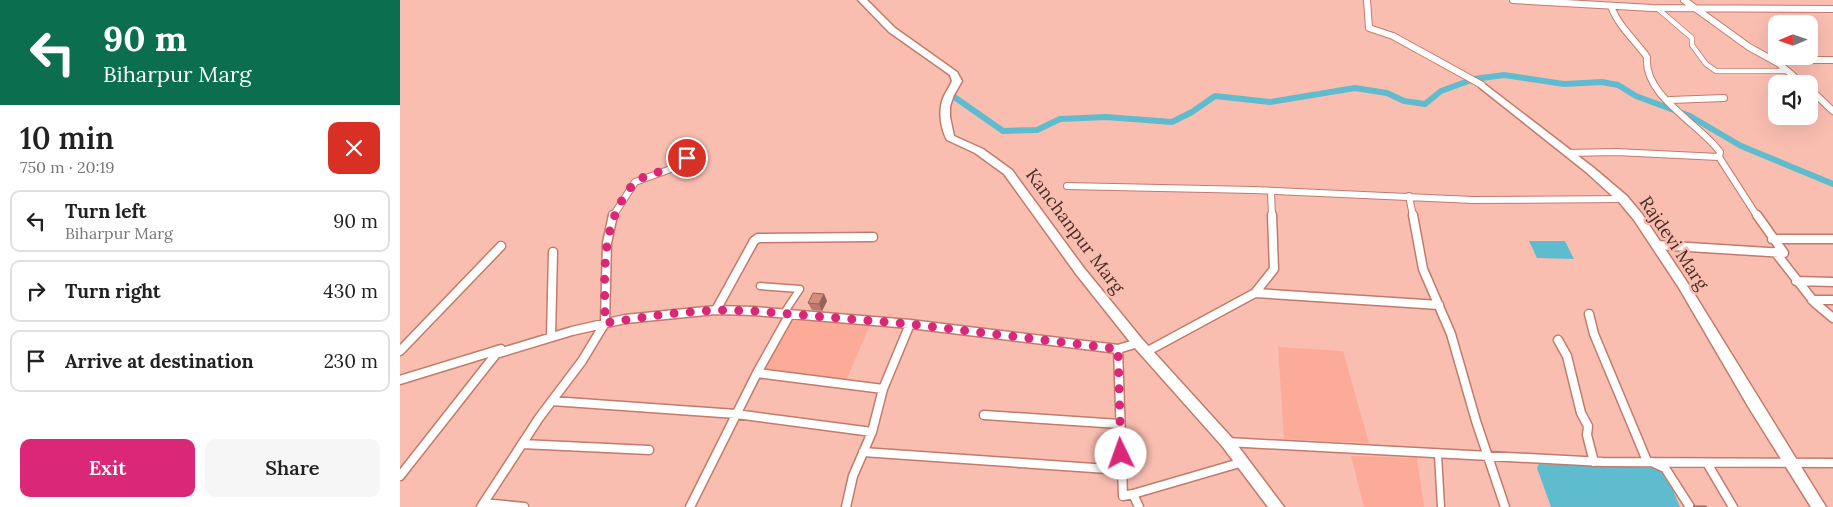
<!DOCTYPE html>
<meta charset="utf-8">
<style>
:root{--surface:#fff;--page:#f6f6f6;--text:#222;--muted:#767676;--line:#e0e0e0;--accent:#db2777}
body{margin:0;font-family:Lora,serif;background:var(--page);color:var(--text);height:100vh;display:flex;flex-direction:column;font-size:19px;white-space:nowrap}
*{box-sizing:border-box;margin:0}
p{font-size:16px;color:var(--muted)}
.icon{flex:none;width:28px;height:28px;fill:none;stroke:currentColor;stroke-width:2;stroke-linecap:round;stroke-linejoin:round}
.map{position:relative;flex:1;overflow:hidden}
.details{display:flex;flex-direction:column;background:var(--surface);width:400px}
.details>*{flex:none}
.top-card{background:#0b6e4f;color:#fff;overflow:hidden}
.needle{width:32px;rotate:268deg}
.controls{position:absolute;left:1368px;top:15px;display:grid;gap:10px}
.controls a{display:grid;place-items:center;width:50px;height:50px;border-radius:10px;background:var(--surface);box-shadow:0 5px 20px #0002;font-size:25px}
.pin{position:absolute;display:grid;place-items:center;width:42px;height:42px;color:#fff;margin:-21px;border:2px solid #fff;border-radius:50%;box-shadow:0 1px 5px #0007}
.me{position:absolute;width:55px;margin:-28px;rotate:357deg;stroke-linejoin:round;filter:drop-shadow(0 0 4px #0008)}
.turn{display:flex;align-items:center;gap:18px;height:105px;padding:0 20px;font-size:22px}
.turn .icon{width:65px;height:65px;stroke-width:2.5}
.turn b{display:block;font-size:35px;line-height:42px}
.round{display:grid;place-items:center;flex:none;width:52px;height:52px;border-radius:10px;background:var(--page)}
.summary{display:flex;align-items:center;justify-content:space-between;height:85px;padding:0 20px}
h1{font-size:30px;font-weight:600;line-height:38px}
.primary-button{display:flex;gap:10px;margin-top:auto;padding:10px 20px}
.primary-button a{flex:1;height:58px;border-radius:10px;background:var(--accent);color:#fff;font-size:20px;font-weight:600;line-height:58px;text-align:center}
.primary-button a+a{background:var(--page);color:var(--text)}
ul{padding:0;list-style:none}
li{display:flex;align-items:center;gap:15px;height:62px;margin:0 10px 8px;padding:0 10px;border:2px solid var(--line);border-radius:10px}
li div{flex:1}
li b{display:block;font-size:19px}
li em{font-style:normal}
main{display:flex;flex:1;min-height:0}
.map>svg:first-child{display:block}
.built{fill:#fdab99}
.water{fill:#5fbccf}
.lines{fill:none;stroke-linecap:round;stroke-linejoin:round}
.canal{stroke:#5fbccf;stroke-width:6}
.pedestrian-far1-casing{stroke:#c17b6c;stroke-width:6}
.pedestrian-casing{stroke:#c17b6c;stroke-width:9}
.minor-far1-casing{stroke:#c17b6c;stroke-width:8}
.minor-casing{stroke:#c17b6c;stroke-width:11}
.secondary-casing{stroke:#c17b6c;stroke-width:3}
.pedestrian-far1{stroke:#fff;stroke-width:4.5}
.pedestrian{stroke:#fff;stroke-width:6}
.minor-far1{stroke:#fff;stroke-width:6}
.minor{stroke:#fff;stroke-width:8}
.secondary{fill:#fff;fill-rule:evenodd}
.wall{fill:#b77a6c}
.shaded-wall{fill:#956358}
.building{fill:#d58e7e;stroke:#956358}
.route{stroke:#db2777;stroke-width:9;stroke-dasharray:0 16.2}
.labels{text-anchor:middle;stroke-width:5;stroke-linejoin:round;paint-order:stroke}
.street-label{font-size:18px;fill:#4a2d27;stroke:#fabeb1}
</style>
<main>
<section class="details">
<div class="top-card">
<div class="turn"><svg class="icon" aria-label="left" viewBox="0 0 24 24"><path d="M17 20v-9H6M10 6l-5 5 5 5"/></svg><div><b>90 m</b>Biharpur Marg</div></div>
</div>
<div class="summary"><div><h1>10 min</h1><p>750 m · 20:19</p></div><a class="round" style="background:#d93025;color:#fff"><svg class="icon" aria-label="close" viewBox="0 0 24 24"><path d="M6 6l12 12M18 6L6 18"/></svg></a></div>
<ul>
<li><svg class="icon" aria-label="left" viewBox="0 0 24 24"><path d="M17 20v-9H6M10 6l-5 5 5 5"/></svg><div><b>Turn left</b><p>Biharpur Marg</p></div><em>90 m</em></li>
<li><svg class="icon" aria-label="right" viewBox="0 0 24 24"><path d="M7 20v-9h11M14 6l5 5-5 5"/></svg><div><b>Turn right</b></div><em>430 m</em></li>
<li><svg class="icon" aria-label="arrive" viewBox="0 0 24 24"><path d="M6 21V4h12l-3 4 3 4H6"/></svg><div><b>Arrive at destination</b></div><em>230 m</em></li>
</ul>
<div class="primary-button"><a>Exit</a><a>Share</a></div>
</section>
<div class="map">
<svg width="1433" height="507" viewBox="0 0 1433 507">
<rect width="100%" height="100%" fill="#fabeb1"/>
<!-- built -->
<path class="built" d="M394 316 471 323 445 383 363 371Z
M878 347 943 351 969 443 884 439Z
M951 456 1017 458 1024 507H964Z"/>
<!-- water -->
<path class="water" d="M1129 241H1165L1174 259 1137 258Z
M1139 464 1259 468 1265 471 1280 507H1151L1137 468Z"/>
<g class="lines">
<!-- canal -->
<path class="canal" d="M550 94 603 131 637 130 660 119 706 117 772 122 792 112 815 96 870 102 955 88 987 93 1004 101 1025 104 1041 91 1074 79 1104 75 1164 84 1202 82 1218 85 1236 96 1290 116 1341 146 1433 184"/>
<defs>
<path id="pedestrian-far1" d="M1257 8 1292 38V45L1306 64 1316 71H1387"/>
<path id="pedestrian" d="M360 286 400 289 384 313
M1038 455 1041 507"/>
<path id="minor-far1" d="M967 0 969 28 993 36 1082 85
M1113 0 1252 8 1433 9
M1284 0 1349 47 1378 63 1403 84
M1211 6C1218 26 1235 40 1247 57 1243 96 1300 124 1320 152L1319 157
M1373 60H1433
M1409 88 1433 111
M1270 100 1324 98
M1168 153 1216 152 1319 157 1357 216
M667 186 853 190 1073 200 1223 199
M871 192 872 216
M1009 196 1013 216
M213 216 235 182 279 166 295 151"/>
<path id="minor" d="M1013 215 1023 269 1051 334 1076 421 1105 507
M1372 239H1433
M1257 245 1384 253 1357 215
M1375 252 1415 303 1433 318
M1396 281 1433 282
M855 293 1039 305
M1412 300H1433
M316 310 354 241 358 238 473 237
M1189 314 1194 334 1247 461
M151 337 153 252
M1158 340 1167 356 1181 413 1188 426 1187 435 1194 462
M718 349 723 496 733 494 739 507
M0 351 101 246
M746 352 855 293 874 269 872 215
M357 373 483 389
M0 380 101 349
M152 401 336 414 472 432
M584 415 719 424
M827 442 1203 462 1433 463
M122 444 249 450
M463 452 722 470
M1252 462 1265 468 1290 507
M1307 463 1333 507
M0 476 96 354 172 331 225 319 316 310 354 311 510 324 718 349 738 343
M733 494 843 462
M84 503 124 507
M81 507 139 418 182 361 205 323 207 243 213 215
M290 507 357 373 390 314
M446 507 453 476 472 432 483 389 510 324"/>
<path id="secondary" d="M458 0H467L495 28 557 72 562 81 554 95 550 106V117L554 136 583 149 612 170 684 268 742 339 832 438 884 507H868L822 446 734 347 676 274 604 174 575 153 547 140C540 127 538 109 544 96 547 90 550 86 552 81L550 75 489 32Z
M1082 82 1194 168 1227 196 1242 214 1287 282 1426 507H1411L1349 408 1279 288 1234 220 1219 202 1186 172 1079 87V83Z"/>
</defs>
<!-- pedestrian-far1 casing -->
<use href="#pedestrian-far1" class="pedestrian-far1-casing"/>
<!-- pedestrian casing -->
<use href="#pedestrian" class="pedestrian-casing"/>
<!-- minor-far1 casing -->
<use href="#minor-far1" class="minor-far1-casing"/>
<!-- minor casing -->
<use href="#minor" class="minor-casing"/>
<!-- secondary casing -->
<use href="#secondary" class="secondary-casing"/>
<!-- pedestrian-far1 -->
<use href="#pedestrian-far1" class="pedestrian-far1"/>
<!-- pedestrian -->
<use href="#pedestrian" class="pedestrian"/>
<!-- minor-far1 -->
<use href="#minor-far1" class="minor-far1"/>
<!-- minor -->
<use href="#minor" class="minor"/>
<!-- secondary -->
<use href="#secondary" class="secondary"/>
</g>
<!-- wall -->
<path class="wall" d="M424 294 427 301 422 311 412 310 408 303Z"/>
<!-- shaded-wall -->
<path class="shaded-wall" d="M424 294 427 301 422 311 419 304Z"/>
<!-- building -->
<path class="building" d="M413 293 424 294 419 304 408 303Z
M1293 506H1306L1307 507H1294Z"/>
<g class="lines">
<!-- route -->
<path class="route" d="M287 158C272 172 251 171 235 182 232 184 229 191 226 194 200 232 205 279 205 323L266 314 316 310 354 311 510 324 718 349 721 454"/>
</g>
<g class="labels">
<!-- street labels -->
<g class="street-label">
<text transform="translate(675 231) rotate(53)" y="6">Kanchanpur Marg</text>
<text transform="translate(1274 243) rotate(56)" y="6">Rajdevi Marg</text>
</g>
</g>
</svg>
<div class="controls">
<a><svg class="needle" viewBox="-14 -14 28 28"><path d="M0-13l5 13h-10z" fill="#e53935"/><path d="M0 13l5-13h-10z" fill="#767676"/></svg></a>
<a><svg class="icon" aria-label="sound" viewBox="0 0 24 24"><path d="M4 9h4l5-4v14l-5-4H4zM17 9q2 3 0 6"/></svg></a>
</div>
<div class="pin" style="left:287px;top:158px;background:#d93025"><svg class="icon" aria-label="arrive" viewBox="0 0 24 24"><path d="M6 21V4h12l-3 4 3 4H6"/></svg></div>
<svg class="me" style="left:721px;top:454px" viewBox="-20 -20 40 40"><circle r="19" fill="#fff"/><path d="M0-13L10 11 0 6-10 11z" fill="#db2777"/></svg>
</div>
</main>
